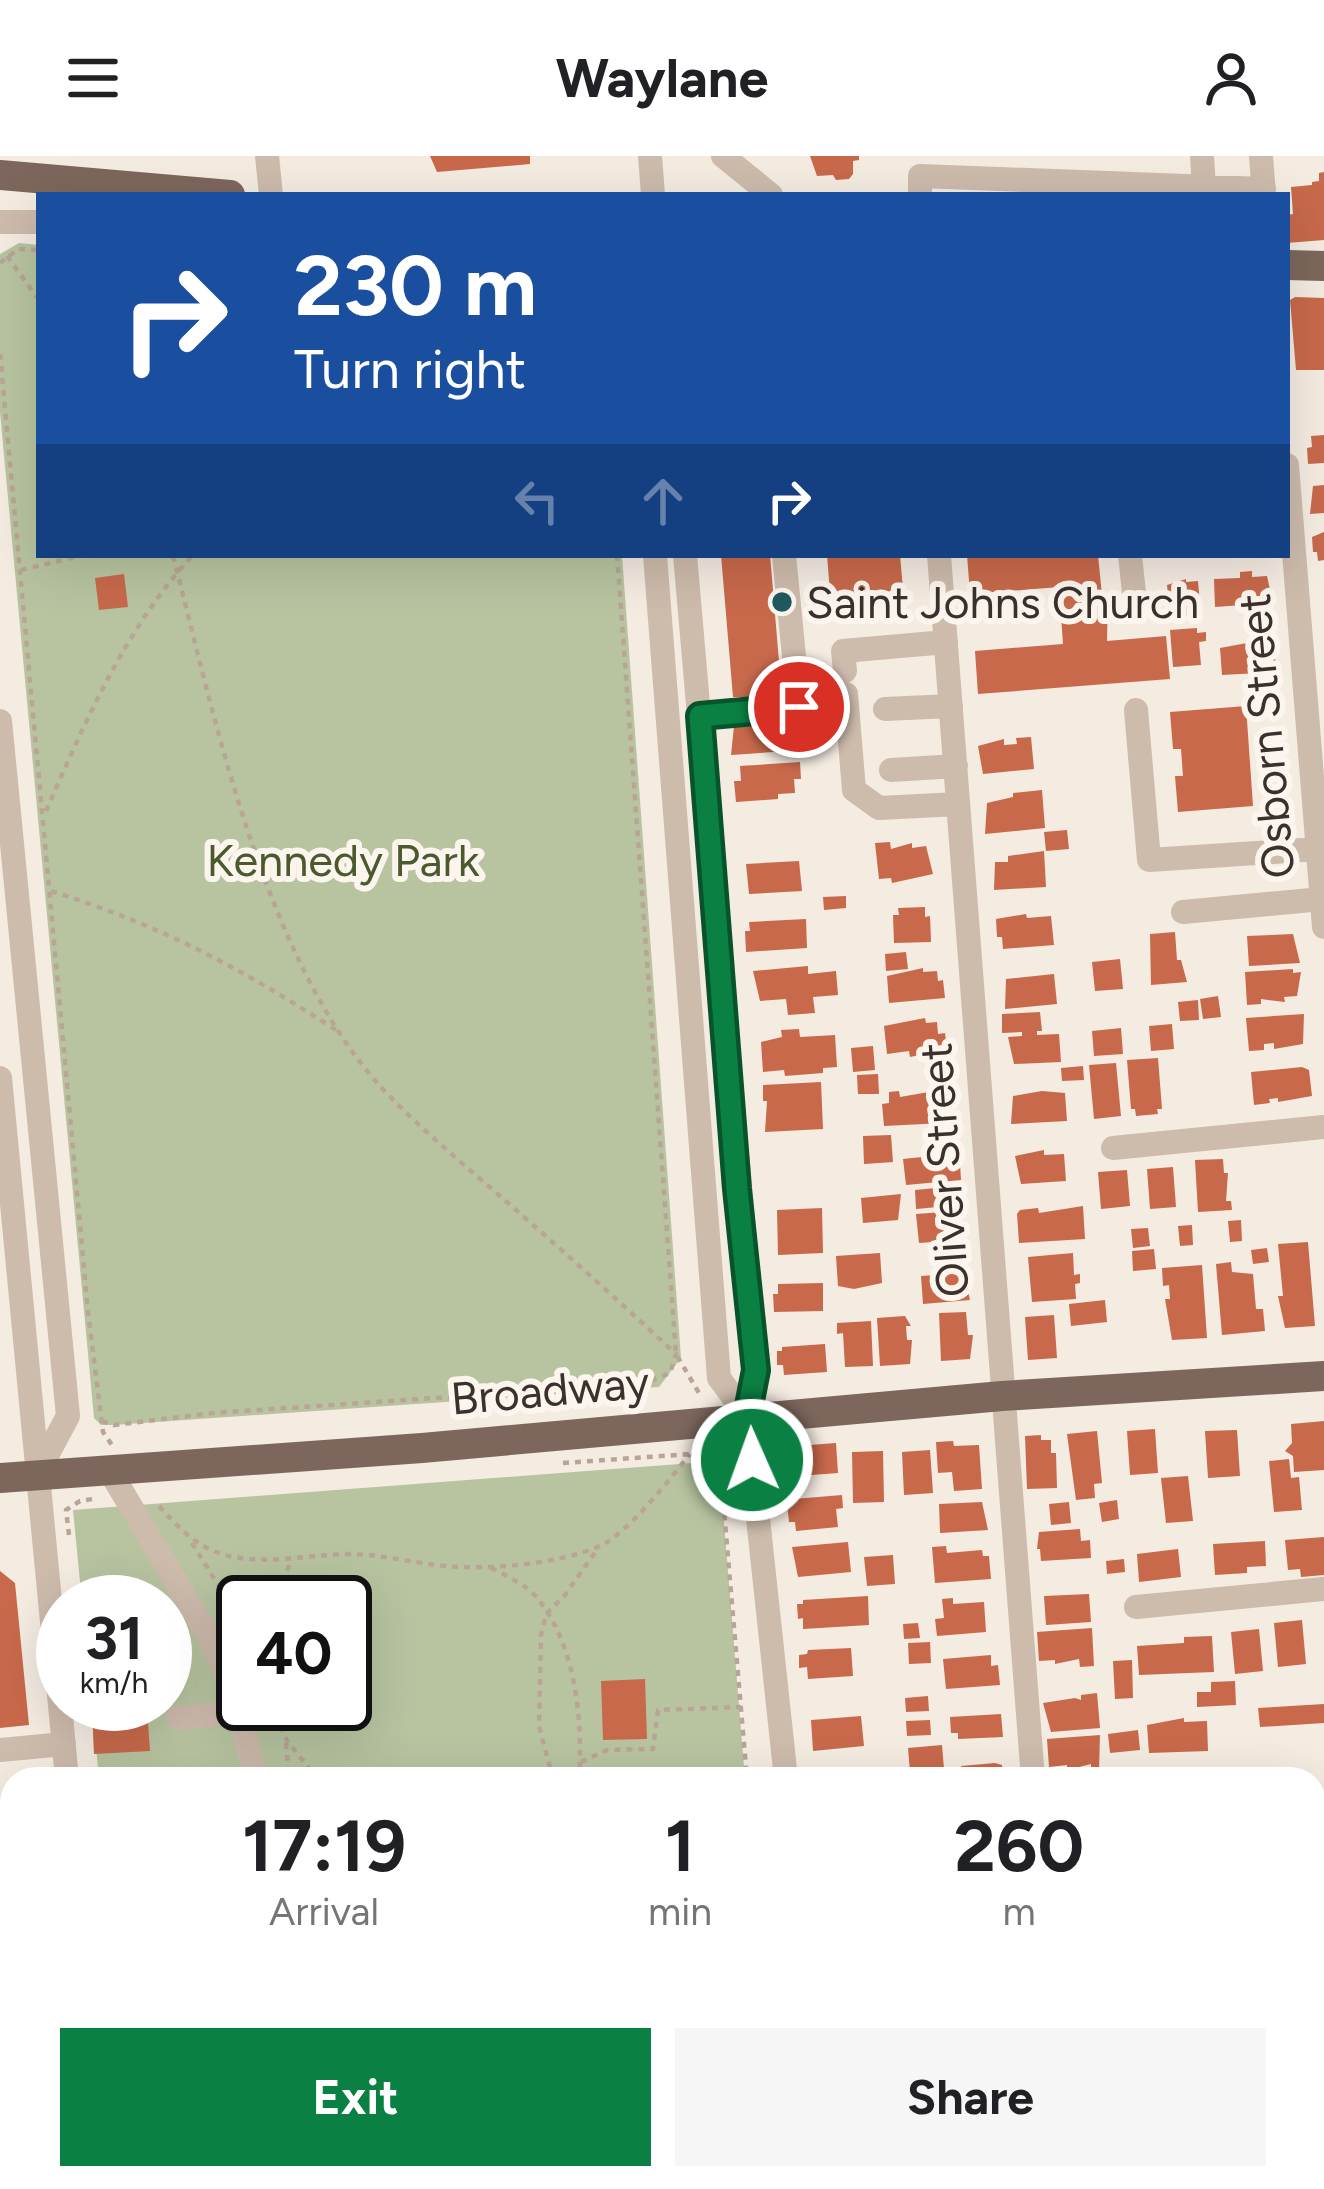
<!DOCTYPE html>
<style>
:root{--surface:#fff;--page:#f6f6f6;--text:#202124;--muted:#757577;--accent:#0b8043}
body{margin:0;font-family:Figtree,sans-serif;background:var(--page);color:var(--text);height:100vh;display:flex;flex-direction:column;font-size:45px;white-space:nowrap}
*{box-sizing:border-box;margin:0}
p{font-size:39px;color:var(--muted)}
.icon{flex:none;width:66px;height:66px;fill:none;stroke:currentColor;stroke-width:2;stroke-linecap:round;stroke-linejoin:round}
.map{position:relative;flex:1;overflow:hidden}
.side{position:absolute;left:0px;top:1611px;width:1326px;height:423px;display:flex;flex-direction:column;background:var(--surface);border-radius:36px 36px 0 0;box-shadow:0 12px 48px #0002}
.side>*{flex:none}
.guide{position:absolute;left:36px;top:36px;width:1254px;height:366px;border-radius:0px;box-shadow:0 12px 48px #0002;background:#1a4fa0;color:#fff;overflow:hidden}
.speed{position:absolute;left:36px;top:1419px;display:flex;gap:24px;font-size:60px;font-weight:700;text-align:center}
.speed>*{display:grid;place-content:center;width:156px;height:156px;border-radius:50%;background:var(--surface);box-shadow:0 12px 48px #0002;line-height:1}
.speed small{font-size:30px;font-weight:400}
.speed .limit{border:6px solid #111;border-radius:18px;background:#fff;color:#111}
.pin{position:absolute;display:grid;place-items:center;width:102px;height:102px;color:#fff;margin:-51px;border:6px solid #fff;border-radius:50%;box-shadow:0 3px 12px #0007}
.me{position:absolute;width:132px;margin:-66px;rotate:358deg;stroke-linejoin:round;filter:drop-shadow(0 0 9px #0008)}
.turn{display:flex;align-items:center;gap:42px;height:252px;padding:0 60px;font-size:54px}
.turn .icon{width:156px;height:156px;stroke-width:2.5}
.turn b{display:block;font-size:84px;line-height:102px}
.lanes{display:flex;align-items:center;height:114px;padding:0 60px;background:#0003;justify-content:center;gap:60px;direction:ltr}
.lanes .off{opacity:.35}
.eta{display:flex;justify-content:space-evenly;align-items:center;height:204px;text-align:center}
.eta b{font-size:72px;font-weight:700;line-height:84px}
.primary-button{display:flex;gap:24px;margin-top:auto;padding:24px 60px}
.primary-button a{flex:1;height:138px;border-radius:0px;background:var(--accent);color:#fff;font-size:48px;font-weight:700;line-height:138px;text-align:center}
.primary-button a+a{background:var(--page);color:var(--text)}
header{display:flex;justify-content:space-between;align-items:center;height:156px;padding:0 60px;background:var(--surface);font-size:54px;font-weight:700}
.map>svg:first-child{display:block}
.green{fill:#b8c4a0;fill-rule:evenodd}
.building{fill:#c8694b}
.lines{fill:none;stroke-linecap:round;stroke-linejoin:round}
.path{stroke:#b9a596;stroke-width:4.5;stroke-dasharray:6 6;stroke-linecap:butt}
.minor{stroke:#cdbbac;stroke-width:24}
.major{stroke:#7d675c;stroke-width:30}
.route-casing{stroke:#07532c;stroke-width:30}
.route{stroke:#0b8043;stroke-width:21}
.poi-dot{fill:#1f5a5e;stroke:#fbf5ee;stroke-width:4.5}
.labels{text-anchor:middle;stroke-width:12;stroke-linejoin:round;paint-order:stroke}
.poi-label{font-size:45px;fill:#3b302b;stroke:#fbf5ee;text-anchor:start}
.street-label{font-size:45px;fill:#3b302b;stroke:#fbf5ee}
.park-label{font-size:45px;fill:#4a5a2e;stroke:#fbf5ee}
</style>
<header><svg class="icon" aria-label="menu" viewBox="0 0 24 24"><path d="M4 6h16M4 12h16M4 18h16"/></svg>Waylane<svg class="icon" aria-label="person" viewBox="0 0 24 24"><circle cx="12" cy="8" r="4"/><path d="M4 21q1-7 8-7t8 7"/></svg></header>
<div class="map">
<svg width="1324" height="2033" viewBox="0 0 1324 2033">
<rect width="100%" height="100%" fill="#f4ebe1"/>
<!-- green -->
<path class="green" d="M19 87 39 89V399H622L681 1202 659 1231 114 1269H101L94 1262 0 256V98Z
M719 1305 745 1623H99L92 1548H165V1446H82L73 1354ZM243 1446H345V1548H243Z
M137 2022H777L778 2033H138Z"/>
<!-- building -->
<path class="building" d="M430 0H530V8L437 16Z
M810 0H859V4L853 5V18L849 23 836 24 833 19 817 20Z
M1324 16V84L1287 87V59L1293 58 1291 31 1312 29V26L1319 25V17Z
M1295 141 1324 142V214H1296L1290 144Z
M1324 279V307L1308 308 1307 292 1312 291 1311 280Z
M1324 329V357L1310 358 1313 330Z
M1324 376V404L1318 405 1317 396H1313L1312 381Z
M721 399H770L782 541H733Z
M827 399H900L904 444 831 450Z
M967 399H1098L1102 439H1108L1107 485 1166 480 1170 523 978 538 975 495 1063 488 1059 431 970 438Z
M1252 415V421L1267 420 1273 447 1215 451 1214 423 1240 422V416Z
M124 418 128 451 99 454 95 422Z
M1186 423V426L1198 425 1201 459 1170 461 1167 429Z
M1197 472V477L1206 476V485L1199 486 1201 509 1173 511 1170 474Z
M1258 485V489H1272L1278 516 1222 519 1220 492Z
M1246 550 1253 650 1178 656 1175 620H1183L1181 593H1173L1170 556Z
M829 553 831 573 813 575 810 555Z
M785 567 787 595 731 599 734 570Z
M1031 581 1034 613 983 618 978 590 1004 583V589L1017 588 1016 582Z
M800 606 801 623H794L795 637 778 638V643L736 646 734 625H741L740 610Z
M1042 634 1045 672 985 678 987 647 1013 641V637Z
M1067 674 1069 693 1046 695 1044 676Z
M890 686 891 693 912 687V692L926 690 933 718 892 727 891 722 879 723 875 687Z
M1044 695 1046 731 994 734 995 706H1008V700Z
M799 705 802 735 749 738 746 708Z
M846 740V752L824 754 823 741Z
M925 751V761L930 760 931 786 894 787 893 759H899L898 752Z
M1026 758 1027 762 1051 760 1054 789 1003 793 1002 781H997L996 763Z
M806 763 807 792 746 796 745 775H750L749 766Z
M1175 776 1177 804H1181L1187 826 1151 829 1150 778Z
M1293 778 1300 807 1249 810 1247 780Z
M906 796 908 813 886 815 885 798Z
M1120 803 1123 833 1095 835 1092 806Z
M808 810V818L836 815 838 839 813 841 815 857 788 859 786 843 760 845 753 815Z
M923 812V816L937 815 938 825 943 824 945 842 889 847 887 820Z
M1293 813V817L1301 816 1297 840 1284 841 1285 846 1261 843V848L1247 849 1245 816Z
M1054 818 1057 848 1005 853 1006 823Z
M1218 840 1221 861 1203 863 1200 843Z
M1198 844 1199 864 1180 865 1178 846Z
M1040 856 1042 875H1037V879L1059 878 1061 906 1014 908 1008 881 1022 880V876L1002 877V858Z
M1304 858 1303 888 1274 893V887L1264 888V894L1249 895 1246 862Z
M925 862 926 867 937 866 938 878 945 877 947 893 910 901 909 895 887 898 884 870Z
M1172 868 1174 893 1151 895 1149 870Z
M1121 872 1123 898 1094 900 1092 875Z
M799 873 800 881 835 879 837 911 823 912V917L785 920 784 914 763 916 761 886 782 881 781 874Z
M873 890 875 914 853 916 851 892Z
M1158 902 1162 953H1157L1158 958 1136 960 1135 953H1131L1127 904Z
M1116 907 1121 960 1094 963 1089 909Z
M1083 910 1084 924 1062 925 1061 912Z
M1302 911 1309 914 1312 940 1278 946V942L1269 943 1270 947 1254 949 1251 916Z
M878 918 879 938H858L857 919Z
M821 926 823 973 765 976 767 945H763V929Z
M899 935 900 941 929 936 930 940 948 939 949 955 943 956 944 967 884 970 882 948 889 947V936Z
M1042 935 1065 937 1067 965 1011 968 1013 940Z
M891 979 893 1006 864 1008 863 980Z
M1044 994V999L1064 998 1066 1025 1021 1028 1015 1000Z
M951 998 952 1007H960L961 1024 906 1029 903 1003Z
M1223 1003 1224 1017H1228L1226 1045H1231L1232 1054 1198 1056 1195 1004Z
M1173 1011 1176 1051 1150 1053 1147 1013Z
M1127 1014 1130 1050 1101 1053 1098 1016Z
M936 1032 938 1051 916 1053 915 1034Z
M901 1038 898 1064 863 1067 861 1042Z
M1083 1050 1085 1083 1019 1087 1017 1058 1020 1054 1038 1052 1039 1057Z
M822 1052 823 1097 778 1099 777 1054Z
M957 1055 959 1084 919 1087 916 1058Z
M1241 1064 1242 1085 1230 1086 1228 1065Z
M1192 1069 1193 1089 1180 1090 1178 1070Z
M1148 1072 1150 1090 1133 1092 1131 1073Z
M1308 1086 1315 1170 1285 1172 1278 1140H1283L1278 1088Z
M1267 1092 1269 1106 1253 1108 1251 1094Z
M1154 1093 1156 1113 1133 1115 1132 1095Z
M880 1097 882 1127 854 1133 838 1130 836 1100Z
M1073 1097 1074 1119 1080 1118V1127L1075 1128 1076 1143 1032 1146 1028 1101Z
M1231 1106 1232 1116 1253 1118 1256 1153H1263L1265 1175 1222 1179 1216 1108Z
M1202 1109 1207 1182 1172 1184 1165 1143H1170L1169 1129 1163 1130 1162 1112Z
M964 1117 970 1144 923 1148 921 1120Z
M823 1127V1155L774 1156 773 1138H778V1128Z
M1105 1144 1107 1166 1071 1170 1069 1148Z
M966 1156 968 1179H973L970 1203 941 1205 939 1157Z
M1054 1159 1057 1202 1028 1204 1025 1161Z
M905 1160 911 1170H906L907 1184H912L910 1208 880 1210 877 1162Z
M871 1165 873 1210 845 1211 843 1177 837 1178V1167Z
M825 1188 827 1216 784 1219 783 1209H777V1195H782V1191Z
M1324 1265V1314L1294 1316 1293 1300 1285 1295 1292 1287 1291 1268Z
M1155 1273 1158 1317 1130 1319 1127 1275Z
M1237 1274 1240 1320 1208 1322 1205 1275Z
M1097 1275 1102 1327 1094 1328 1095 1342 1076 1344 1067 1278Z
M1041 1279V1284H1051V1297H1056L1057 1332 1027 1333 1025 1280Z
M953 1285 954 1290 979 1289 982 1333 954 1335 952 1316 938 1317 936 1286Z
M836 1287 838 1317 785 1321 783 1291Z
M930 1294 933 1337 904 1339 902 1296Z
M883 1295 884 1346 853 1347 852 1296Z
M1289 1303 1291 1322 1299 1321 1302 1354 1274 1356 1269 1305Z
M1188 1320 1193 1365 1166 1367 1161 1322Z
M842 1339 843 1352 836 1353 838 1371 796 1375 795 1366H789L787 1348 794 1347V1343Z
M1117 1344 1119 1363 1102 1366 1099 1347Z
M982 1346 988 1374 940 1377 939 1348Z
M1069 1346 1071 1367 1051 1369 1049 1348Z
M1080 1373 1081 1385 1090 1384 1091 1402 1041 1405 1040 1393H1037L1039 1376Z
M1324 1381V1419L1301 1421 1300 1413 1288 1414 1285 1384Z
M1265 1385 1266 1410 1247 1411V1417L1215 1419 1213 1388Z
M848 1386 851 1416 798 1421 792 1391Z
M946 1390 947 1397 982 1394 983 1400H989L991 1423 935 1427 932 1391Z
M1178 1393 1181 1421 1139 1426 1137 1398Z
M893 1399 895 1428 867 1430 864 1401Z
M1124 1403 1125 1416 1107 1418 1106 1405Z
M0 1415 15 1427 29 1569 0 1572Z
M1089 1438 1091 1466 1046 1469 1044 1440Z
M868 1440 869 1469 803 1473V1462L798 1463 797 1448H803V1444Z
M953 1442V1448L984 1446 986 1476 937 1480 935 1463 944 1462 942 1443Z
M1302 1464 1306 1508 1278 1511 1274 1467Z
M918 1467 920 1482 904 1483 903 1468Z
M1092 1472 1094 1510 1080 1511 1079 1503 1055 1508V1504L1039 1505 1037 1476Z
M1259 1473 1263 1515 1235 1518 1231 1476Z
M1212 1480 1214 1516 1139 1519 1137 1490 1184 1487V1481Z
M930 1486 931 1507 909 1508 908 1487Z
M851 1492 853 1520 808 1523 807 1511 799 1512V1499L807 1498 808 1494Z
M991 1499V1510L998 1509 1000 1529 946 1533 943 1503Z
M1132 1504 1133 1542 1115 1543 1113 1505Z
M645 1523 647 1583 603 1584 601 1525Z
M1235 1525 1236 1549 1197 1551V1536H1211V1526Z
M1097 1537 1100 1572 1051 1576 1043 1547 1075 1542 1081 1544V1539Z
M928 1540 929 1555 906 1556 905 1542Z
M1324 1548V1567L1260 1571 1258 1552Z
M147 1553 150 1595 94 1598 92 1557Z
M1001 1558 1003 1581 958 1583V1577H951L950 1561Z
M861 1560 864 1590 813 1595 811 1564Z
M1184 1562V1566L1207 1565 1208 1595 1149 1597 1147 1569Z
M930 1564 931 1579 907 1580 906 1565Z
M1138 1574 1140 1594 1110 1597 1108 1578Z
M1100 1579 1099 1613H1091V1608L1067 1614V1609L1049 1611 1047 1583Z
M942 1589 944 1613 910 1616 908 1592Z
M995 1607 1002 1609 1003 1623H962L961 1610Z
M1314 1668H1321L1323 1717 1314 1718Z
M12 1902V1932L0 1933V1903Z
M36 2022H69L74 2024V2033H37Z"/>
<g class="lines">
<!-- path -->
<path class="path" d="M7 100 39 144
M0 107 18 93 39 94
M0 198 88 1156 103 1276 112 1289
M159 399 174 402
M617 399 676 1198 699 1237
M21 414 83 399
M46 655C85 566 126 471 193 399
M51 735C162 770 239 811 336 874
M102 1265 114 1269 213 1257 643 1228 670 1217 676 1198C620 1146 564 1096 507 1046 463 1008 418 971 379 929 264 800 215 564 173 399
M728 1294 719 1296 747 1623
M563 1307 719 1296
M159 1350C178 1371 196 1391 225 1399 268 1410 309 1398 353 1398 384 1399 414 1407 445 1410 490 1414 558 1408 600 1390 628 1377 670 1323 690 1298
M69 1379 66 1354 80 1345 93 1343
M192 1387 243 1469
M491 1412C507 1420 527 1429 538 1443 576 1490 583 1565 579 1623
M269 1446 292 1405
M272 1548 287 1585 318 1623
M286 1587 289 1623
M581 1606 607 1594 653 1593 658 1554 741 1551
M553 1623 539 1570 541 1479 546 1458 565 1439 598 1392
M130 2022 131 2033
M426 2022 427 2033
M604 2022 605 2033
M782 2022V2033
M440 2033 445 2022
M462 2033 572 2022"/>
<!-- minor -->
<path class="minor" d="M267 0 271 39
M650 0 653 39
M723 0 771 39
M1202 0 1204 31
M1261 0 1264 39
M920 39V20L1264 33
M0 66H39
M1287 309 1324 771
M655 399 719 1222 747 1260
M685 399 756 1214 747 1260 786 1623
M939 399 1033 1623
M1130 399 1134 437
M845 515 843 495 946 486
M846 538 854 634 879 652 958 648
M885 553 951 550
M1136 554 1149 704 1318 693
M700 560 799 551 784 399
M0 565 68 1260 36 1320
M891 614 956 610
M1183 756 1322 743
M0 922 67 1623
M1113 992 1324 971
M109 1314 214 1489 234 1537 256 1623
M1136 1451 1324 1433
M178 1562 219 1558 237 1549
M0 1594 64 1588
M1314 1739 1324 1738
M0 1879H12
M103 2022 104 2033
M176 2022 177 2033
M390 2022 391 2031
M815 2022 816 2033
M1226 2033 1324 2024"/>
<!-- major -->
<path class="major" d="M0 19 230 39
M1287 109 1324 110
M0 1322 422 1292 1002 1240 1324 1220"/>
</g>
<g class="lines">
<defs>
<path id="route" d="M752 1304 747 1260 756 1214 737 1033 700 560 799 551"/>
</defs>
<!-- route casing -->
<use href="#route" class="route-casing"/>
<!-- route -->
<use href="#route" class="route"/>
</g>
<!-- markers -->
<circle class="poi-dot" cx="782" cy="446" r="12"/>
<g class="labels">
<!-- poi labels -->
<g class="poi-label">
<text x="806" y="462">Saint Johns Church</text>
</g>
<!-- street labels -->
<g class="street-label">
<text transform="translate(1266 580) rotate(-95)" y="16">Osborn Street</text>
<text transform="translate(944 1014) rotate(-94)" y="16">Oliver Street</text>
<text transform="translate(550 1234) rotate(-5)" y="16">Broadway</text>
</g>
<!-- park labels -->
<g class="park-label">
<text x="343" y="720">Kennedy Park</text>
</g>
</g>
</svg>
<div class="speed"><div>31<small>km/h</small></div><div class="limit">40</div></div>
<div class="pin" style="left:799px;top:551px;background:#d93025"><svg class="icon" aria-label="arrive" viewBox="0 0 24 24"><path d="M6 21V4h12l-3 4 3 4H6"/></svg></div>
<svg class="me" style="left:752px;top:1304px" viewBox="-20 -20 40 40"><circle r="17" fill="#0b8043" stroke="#fff" stroke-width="3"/><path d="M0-11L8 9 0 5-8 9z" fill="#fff"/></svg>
<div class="guide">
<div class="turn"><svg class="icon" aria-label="right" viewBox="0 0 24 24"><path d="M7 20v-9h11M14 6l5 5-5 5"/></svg><div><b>230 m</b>Turn right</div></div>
<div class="lanes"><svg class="icon off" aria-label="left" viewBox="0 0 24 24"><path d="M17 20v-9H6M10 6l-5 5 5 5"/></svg><svg class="icon off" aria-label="ahead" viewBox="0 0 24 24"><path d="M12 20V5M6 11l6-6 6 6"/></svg><svg class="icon" aria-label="right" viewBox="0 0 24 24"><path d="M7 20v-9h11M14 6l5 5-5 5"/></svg></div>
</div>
<section class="side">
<div class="eta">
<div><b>17:19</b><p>Arrival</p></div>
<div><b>1</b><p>min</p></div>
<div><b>260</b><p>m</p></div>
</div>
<div class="primary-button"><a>Exit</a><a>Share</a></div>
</section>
</div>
